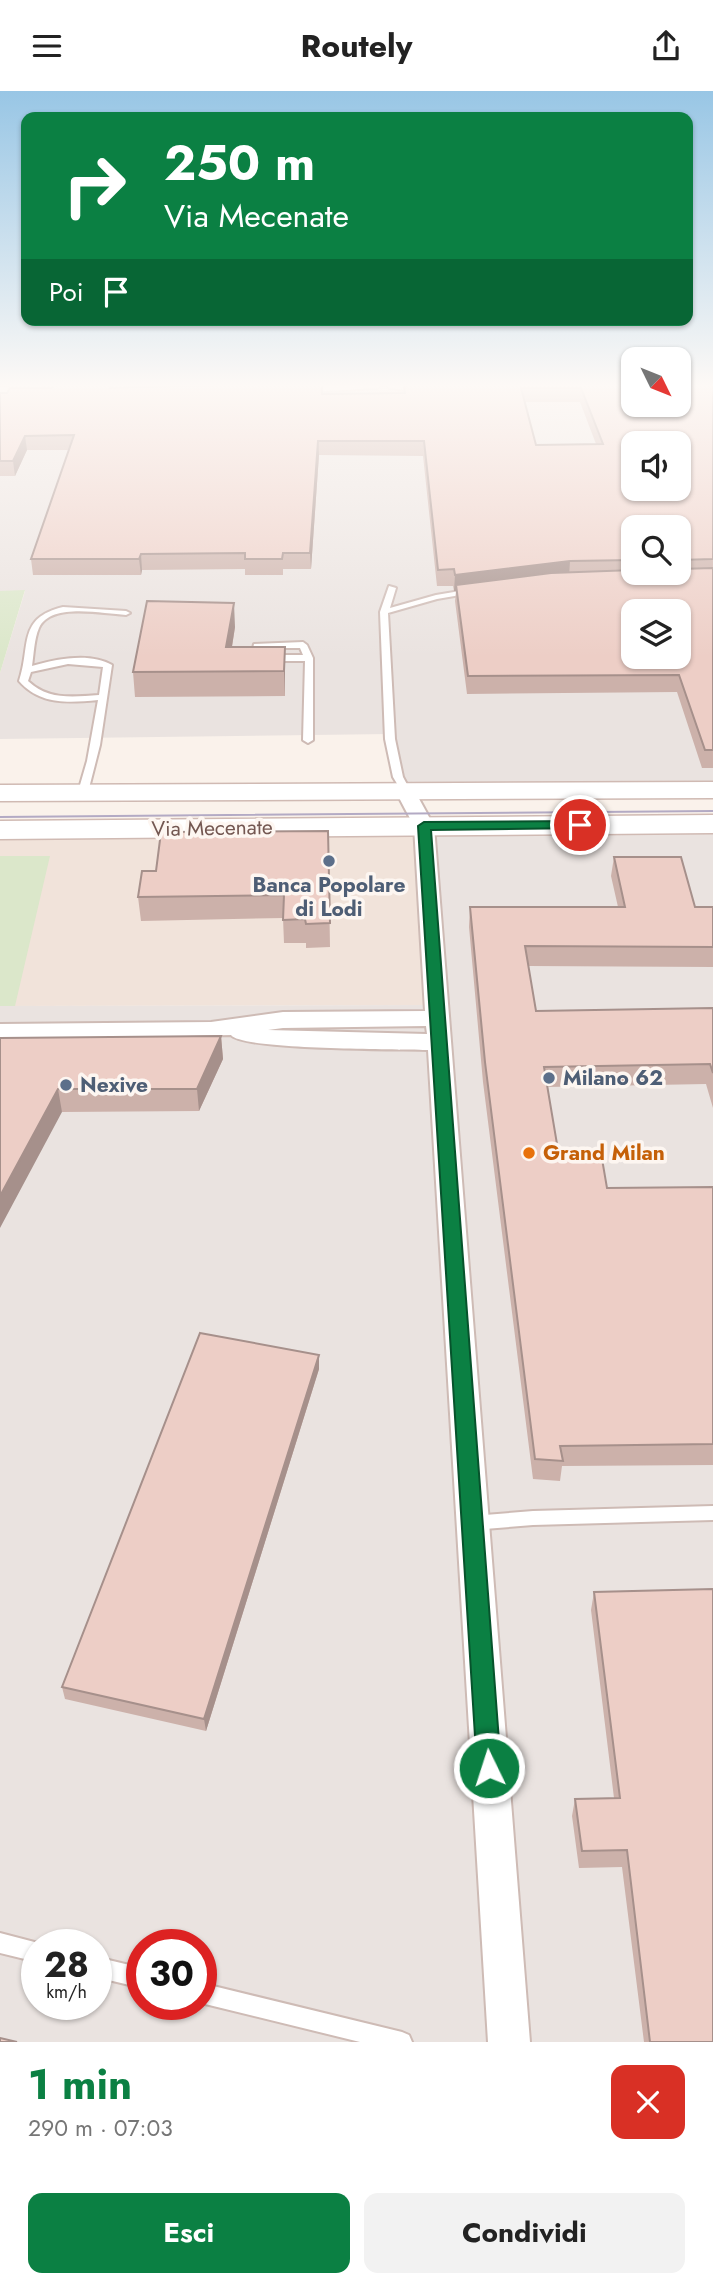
<!DOCTYPE html>
<html lang="it">
<meta charset="utf-8">
<style>
:root{--surface:#fff;--page:#f2f2f2;--text:#222;--muted:#767676;--accent:#0b8043}
body{margin:0;font-family:Jost,sans-serif;background:var(--page);color:var(--text);height:100vh;display:flex;flex-direction:column;font-size:26px;white-space:nowrap}
*{box-sizing:border-box;margin:0}
p{font-size:23px;color:var(--muted)}
.icon{flex:none;width:38px;height:38px;fill:none;stroke:currentColor;stroke-width:2;stroke-linecap:round;stroke-linejoin:round}
.map{position:relative;height:1951px;overflow:hidden}
.side{display:flex;flex-direction:column;background:var(--surface);flex:1}
.side>*{flex:none}
.top-card{position:absolute;left:21px;top:21px;width:672px;height:214px;border-radius:14px;box-shadow:0 2px 5px #0004;background:#0b8043;color:#fff;overflow:hidden}
.needle{width:46px;rotate:133deg}
.tools{position:absolute;left:621px;top:256px;display:grid;gap:14px}
.tools a{display:grid;place-items:center;width:70px;height:70px;border-radius:14px;background:var(--surface);box-shadow:0 2px 5px #0004;font-size:35px}
.speed{position:absolute;left:21px;top:1838px;display:flex;gap:14px;font-size:35px;font-weight:700;text-align:center}
.speed>*{display:grid;place-content:center;width:91px;height:91px;border-radius:50%;background:var(--surface);box-shadow:0 2px 5px #0004;line-height:1}
.speed small{font-size:18px;font-weight:400}
.speed .limit{border:10px solid #d22;background:#fff;color:#111}
.pin{position:absolute;display:grid;place-items:center;width:60px;height:60px;color:#fff;margin:-30px;border:4px solid #fff;border-radius:50%;box-shadow:0 2px 7px #0007}
.me{position:absolute;width:77px;margin:-38px;rotate:356deg;stroke-linejoin:round;filter:drop-shadow(0 0 5px #0008)}
.turn{display:flex;align-items:center;gap:24px;height:147px;padding:0 28px;font-size:32px}
.turn .icon{width:91px;height:91px;stroke-width:2.5}
.turn b{display:block;font-size:49px;line-height:60px}
.then{display:flex;align-items:center;height:66px;padding:0 28px;background:#0003;gap:14px;font-size:26px}
.round{display:grid;place-items:center;flex:none;width:74px;height:74px;border-radius:14px;background:var(--page)}
.summary{display:flex;align-items:center;justify-content:space-between;height:119px;padding:0 28px}
h1{font-size:42px;font-weight:700;line-height:52px;color:var(--accent)}
.button{display:flex;gap:14px;margin-top:auto;padding:14px 28px}
.button a{flex:1;height:80px;border-radius:14px;background:var(--accent);color:#fff;font-size:28px;font-weight:700;line-height:80px;text-align:center}
.button a+a{background:var(--page);color:var(--text)}
header{display:flex;justify-content:space-between;align-items:center;height:91px;padding:0 28px;background:var(--surface);font-size:32px;font-weight:700}
.map>svg:first-child{display:block}
.residential{fill:#f1e3da}
.industrial{fill:#eae3e0;fill-rule:evenodd}
.green{fill:#dbe7ca}
.lines{fill:none;stroke-linecap:round;stroke-linejoin:round}
.lane-casing{stroke:#cebbb5;stroke-width:4}
.street-casing{stroke:#cebbb5;stroke-width:4}
.secondary-casing{stroke:#d0bab3;stroke-width:3}
.lane{fill:#fff;fill-rule:evenodd}
.street{fill:#fff;fill-rule:evenodd}
.secondary{fill:#fff;fill-rule:evenodd}
.tram{stroke:#b3aac4;stroke-width:2}
.wall{fill:#ccb1aa;fill-rule:evenodd}
.shaded-wall{fill:#a6908b}
.building{fill:#edcec6;stroke:#a6908b;stroke-width:2;fill-rule:evenodd}
.route{fill:#0b8043;stroke:#07532c;stroke-width:2}
.service-dot{fill:#5c6f8a;stroke:#fdf6f1;stroke-width:2.5}
.food-dot{fill:#e8710a;stroke:#fdf6f1;stroke-width:2.5}
.labels{text-anchor:middle;stroke-width:7;stroke-linejoin:round;paint-order:stroke}
.street-label{font-size:21px;fill:#735751;stroke:#fdf6f1}
.service-label{font-size:21px;font-weight:bold;fill:#4e5e75;stroke:#fdf6f1;text-anchor:start}
.food-label{font-size:21px;font-weight:bold;fill:#c56008;stroke:#fdf6f1;text-anchor:start}
</style>
<header><svg class="icon" aria-label="menu" viewBox="0 0 24 24"><path d="M4 6h16M4 12h16M4 18h16"/></svg>Routely<svg class="icon" aria-label="share" viewBox="0 0 24 24"><path d="M12 15V3M7 8l5-5 5 5M5 13v7h14v-7"/></svg></header>
<div class="map">
<svg width="713" height="1951" viewBox="0 0 713 1951">
<rect width="100%" height="100%" fill="#faf2eb"/>
<!-- residential -->
<path class="residential" d="M424 735 436 914 0 915V739Z"/>
<!-- industrial -->
<path class="industrial" d="M0 293H633L634 313H679L713 293V699H405L390 643 0 648V582L25 500H0ZM634 352H679V397H634ZM634 436H679V481H634ZM634 520H679V565H634Z
M713 733V1951H0V915L435 914 424 735ZM37 1853H96V1913H37ZM142 1853H201V1913H142Z"/>
<!-- green -->
<path class="green" d="M25 499 0 582V500Z
M0 765H50L15 915H0Z"/>
<g class="lines">
<defs>
<path id="lane" d="M389 495 396 497 390 517 436 504 472 498 476 500 472 502 437 508 388 522 395 648 403 686 410 699 405 702 402 701 393 686 385 648 380 521Z
M63 516 126 520 130 522 126 524C103 523 51 511 39 537 34 548 34 563 32 575 56 568 90 561 112 574L100 654 88 701 83 704 78 701 87 670 98 609C68 612 40 614 19 590 31 555 17 527 63 516ZM68 573 103 576 99 604C72 606 48 609 28 590L31 581Z
M303 551 307 554 313 567V649L308 652 303 649 305 570H255L251 567 254 553ZM261 557H300L303 564H260Z
M713 1415V1429L533 1434 472 1439 466 1437 464 1432 466 1427 472 1425 533 1420Z
M0 1842 42 1853H37V1871L0 1862Z
M96 1866 142 1877V1897L96 1886Z
M201 1892 402 1941 409 1944 412 1951H360L201 1912Z"/>
<path id="street" d="M318 293H383L377 297 291 302 285 298 291 294Z
M384 293H417L443 299 437 303 390 297Z
M0 296 41 295 47 299 41 303 0 304Z
M405 693 412 695 434 735 530 1951H488L428 959C400 958 241 959 231 944L0 949V933L211 931 283 921 425 920 414 735 395 699ZM426 935 427 943 268 939 283 937Z"/>
<path id="secondary" d="M713 691V707L0 710V694Z
M713 724V742L0 748V730Z"/>
</defs>
<!-- lane casing -->
<use href="#lane" class="lane-casing"/>
<!-- street casing -->
<use href="#street" class="street-casing"/>
<!-- secondary casing -->
<use href="#secondary" class="secondary-casing"/>
<!-- lane -->
<use href="#lane" class="lane"/>
<!-- street -->
<use href="#street" class="street"/>
<!-- secondary -->
<use href="#secondary" class="secondary"/>
<!-- tram -->
<path class="tram" d="M0 726 713 720"/>
</g>
<!-- wall -->
<path class="wall" d="M111 293V297L322 303 403 302V293H713V677H702L677 601 467 603 455 510 456 500H454L453 495H437L423 365 319 364 311 478H283V484H245V478L142 479 141 484H33L31 468 69 359H27L15 385H0V302ZM524 311H580L596 353 536 354ZM634 436H679V481H634Z
M235 536 232 556 285 580V605L135 606 133 581Z
M328 740 330 856 306 857V852H284L283 827 141 830 138 806 156 780Z
M614 766 695 816H713V876L528 875 536 920 713 917V1017L706 993 547 996 559 1065 607 1097 713 1096V1374L562 1375 560 1390 533 1388 483 991 469 836 470 816H618L611 785Z
M221 945 223 968 199 1020 62 1021 0 947Z
M319 1264V1278L206 1640 65 1608 62 1596Z
M594 1501 713 1951H644L622 1776 579 1777 572 1725 575 1708 614 1707 591 1519Z"/>
<!-- shaded-wall -->
<path class="shaded-wall" d="M25 345 27 359 15 385 13 370Z
M318 350 319 364 311 478 310 462Z
M141 463 142 479 141 484 139 468Z
M570 470 569 486 456 494V500H454L455 484Z
M234 512 235 536 228 580 226 556Z
M285 556V605L284 580Z
M221 945 223 968 199 1020 197 998Z
M58 998 62 1021 0 1137V1105Z
M319 1264V1278L206 1640 204 1628Z"/>
<!-- building -->
<path class="building" d="M54 293H111L110 297 252 293H322V303L405 302 404 293H634V313H679V293H713V468L679 469V436H634V469L570 470 455 484 454 478 438 479 424 350H318L310 462H283L282 468H245V462L141 463 139 468H31L74 344 25 345 13 370H0V302H7L10 297H52ZM521 297H581L603 353 536 354ZM634 352H679V397H634Z
M713 477V659H705L679 584 468 585 456 494 551 482 634 479V481H679V478ZM634 520H679V565H634Z
M147 510 234 512 226 556H285L284 580 133 581Z
M328 740 330 832 306 833 305 828 283 829 284 804 138 806 142 780H156L161 741Z
M614 766H681L695 816H713V856L525 855 536 920 713 917V982L710 973 544 976 559 1065 601 1062 607 1097 713 1096V1353L560 1355 563 1370 535 1368 485 971 470 816H625Z
M221 945 197 998H58L0 1105V947Z
M200 1242 319 1264 204 1628 62 1596Z
M713 1498V1951H650L627 1759 582 1760 575 1708 620 1707 594 1501Z
M0 1947 17 1951H0Z"/>
<!-- sky -->
<linearGradient id="sky" x2="0" y2="1"><stop stop-color="#98c6e5"/><stop offset="0.52" stop-color="#fdf9f6"/><stop offset="1" stop-color="#fdf9f6" stop-opacity="0"/></linearGradient>
<rect width="713" height="566" fill="url(#sky)"/>
<!-- route -->
<path class="route" d="M580 730 584 731V737L431 739 501 1677 498 1686 489 1689 481 1686 477 1677 418 735 424 731Z"/>
<!-- markers -->
<g class="service-dot">
<circle cx="329" cy="770" r="7"/>
<circle cx="549" cy="987" r="7"/>
<circle cx="66" cy="994" r="7"/>
</g>
<circle class="food-dot" cx="529" cy="1062" r="7"/>
<g class="labels">
<!-- street labels -->
<g class="street-label">
<text transform="translate(212 737) rotate(-1)" y="7">Via Mecenate</text>
</g>
<!-- service labels -->
<g class="service-label">
<text x="329" y="801" text-anchor="middle">Banca Popolare<tspan x="329" dy="24">di Lodi</tspan></text>
<text x="563" y="994">Milano 62</text>
<text x="80" y="1001">Nexive</text>
</g>
<!-- food labels -->
<g class="food-label">
<text x="543" y="1069">Grand Milan</text>
</g>
</g>
</svg>
<div class="tools">
<a><svg class="needle" viewBox="-14 -14 28 28"><path d="M0-13l5 13h-10z" fill="#e53935"/><path d="M0 13l5-13h-10z" fill="#767676"/></svg></a>
<a><svg class="icon" aria-label="sound" viewBox="0 0 24 24"><path d="M4 9h4l5-4v14l-5-4H4zM17 9q2 3 0 6"/></svg></a>
<a><svg class="icon" aria-label="search" viewBox="0 0 24 24"><circle cx="10" cy="10" r="6"/><path d="M15 15l6 6"/></svg></a>
<a><svg class="icon" aria-label="layers" viewBox="0 0 24 24"><path d="M12 4l9 5-9 5-9-5zM3 14l9 5 9-5"/></svg></a>
</div>
<div class="speed"><div>28<small>km/h</small></div><div class="limit">30</div></div>
<div class="pin" style="left:580px;top:734px;background:#d93025"><svg class="icon" aria-label="arrive" viewBox="0 0 24 24"><path d="M6 21V4h12l-3 4 3 4H6"/></svg></div>
<svg class="me" style="left:489px;top:1677px" viewBox="-20 -20 40 40"><circle r="17" fill="#0b8043" stroke="#fff" stroke-width="3"/><path d="M0-11L8 9 0 5-8 9z" fill="#fff"/></svg>
<div class="top-card">
<div class="turn"><svg class="icon" aria-label="right" viewBox="0 0 24 24"><path d="M7 20v-9h11M14 6l5 5-5 5"/></svg><div><b>250 m</b>Via Mecenate</div></div>
<div class="then">Poi<svg class="icon" aria-label="arrive" viewBox="0 0 24 24"><path d="M6 21V4h12l-3 4 3 4H6"/></svg></div>
</div>
</div>
<section class="side">
<div class="summary"><div><h1>1 min</h1><p>290 m · 07:03</p></div><a class="round" style="background:#d93025;color:#fff"><svg class="icon" aria-label="close" viewBox="0 0 24 24"><path d="M6 6l12 12M18 6L6 18"/></svg></a></div>
<div class="button"><a>Esci</a><a>Condividi</a></div>
</section>
